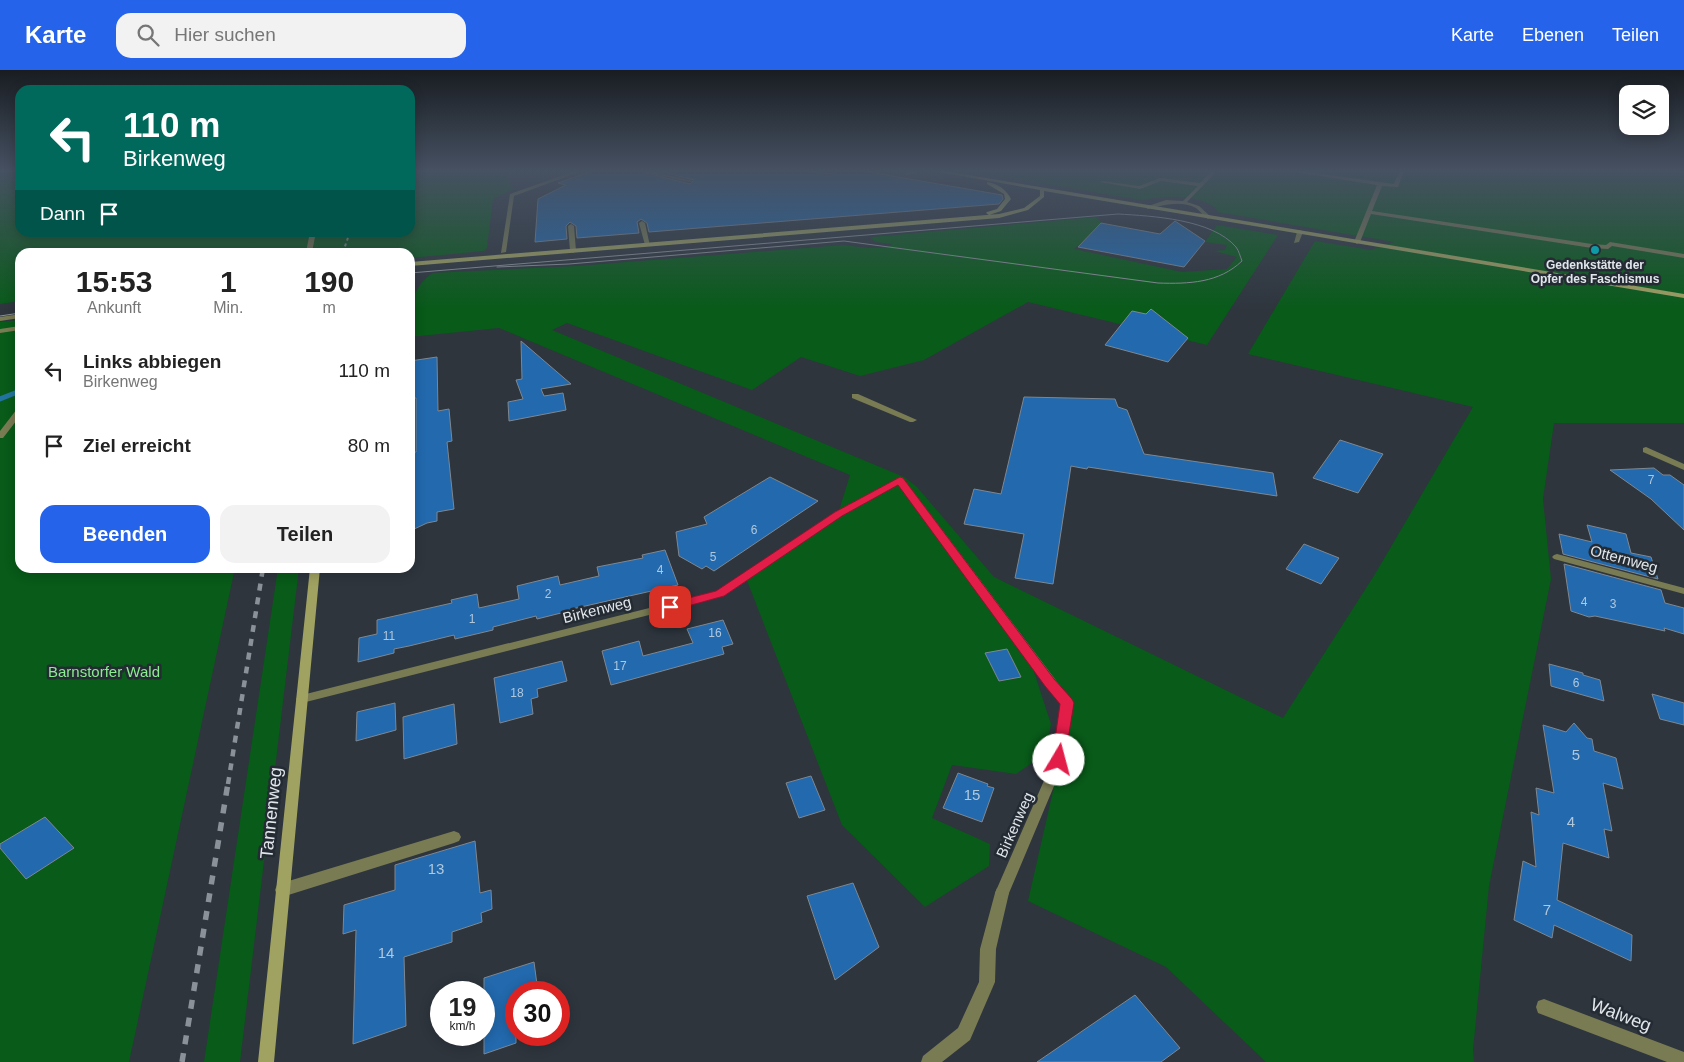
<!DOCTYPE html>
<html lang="de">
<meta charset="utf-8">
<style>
:root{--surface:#fff;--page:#f2f2f2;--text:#222;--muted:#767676;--accent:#2563eb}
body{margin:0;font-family:Arial,sans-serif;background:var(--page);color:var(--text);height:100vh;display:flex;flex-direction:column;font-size:19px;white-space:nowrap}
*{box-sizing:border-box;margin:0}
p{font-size:16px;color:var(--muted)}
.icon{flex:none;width:28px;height:28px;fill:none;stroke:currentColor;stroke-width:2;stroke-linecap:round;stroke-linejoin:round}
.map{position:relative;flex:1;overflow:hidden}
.details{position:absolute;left:15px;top:178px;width:400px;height:325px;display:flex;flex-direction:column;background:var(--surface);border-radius:15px;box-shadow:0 2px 12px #0003}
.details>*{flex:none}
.top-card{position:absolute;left:15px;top:15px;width:400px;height:152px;border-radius:15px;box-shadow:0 2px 12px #0003;background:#00695c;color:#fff;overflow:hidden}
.fabs{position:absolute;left:1619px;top:15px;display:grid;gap:10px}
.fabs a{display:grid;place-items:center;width:50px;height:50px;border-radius:10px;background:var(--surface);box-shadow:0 2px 12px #0003;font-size:25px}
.speed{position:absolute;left:430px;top:911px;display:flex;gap:10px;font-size:25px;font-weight:700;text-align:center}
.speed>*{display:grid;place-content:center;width:65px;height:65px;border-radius:50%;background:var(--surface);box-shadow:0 2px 12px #0003;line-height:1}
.speed small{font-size:12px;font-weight:400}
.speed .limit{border:8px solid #d22;background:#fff;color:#111}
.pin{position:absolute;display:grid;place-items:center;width:42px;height:42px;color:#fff;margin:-21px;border-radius:10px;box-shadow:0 2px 8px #0006}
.me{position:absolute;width:55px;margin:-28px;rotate:8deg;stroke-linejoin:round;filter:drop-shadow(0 0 4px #0008)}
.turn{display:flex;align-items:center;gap:18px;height:105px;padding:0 25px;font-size:22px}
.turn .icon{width:65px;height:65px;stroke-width:2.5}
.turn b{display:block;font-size:35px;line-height:42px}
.then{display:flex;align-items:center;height:48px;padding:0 25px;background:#0003;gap:10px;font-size:19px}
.eta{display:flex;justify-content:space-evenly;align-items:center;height:85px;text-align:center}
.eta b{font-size:30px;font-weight:800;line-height:35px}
.action{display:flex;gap:10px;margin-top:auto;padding:10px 25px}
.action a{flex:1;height:58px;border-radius:15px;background:var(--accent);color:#fff;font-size:20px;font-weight:800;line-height:58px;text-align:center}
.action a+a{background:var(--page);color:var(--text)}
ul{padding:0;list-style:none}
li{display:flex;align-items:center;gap:15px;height:75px;padding:0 25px}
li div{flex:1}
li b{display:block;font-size:19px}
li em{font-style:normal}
header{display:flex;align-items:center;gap:30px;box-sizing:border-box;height:70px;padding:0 25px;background:var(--accent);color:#fff}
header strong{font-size:24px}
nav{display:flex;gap:28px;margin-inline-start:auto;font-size:18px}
.search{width:350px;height:45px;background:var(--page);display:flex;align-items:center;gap:12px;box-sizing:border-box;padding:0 18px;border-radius:15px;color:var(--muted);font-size:19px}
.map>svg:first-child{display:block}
.green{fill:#085b19}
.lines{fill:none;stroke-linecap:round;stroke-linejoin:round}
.stream{stroke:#2275a0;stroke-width:5}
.building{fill:#2269ad;stroke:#7f8790}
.lane{fill:#797b53;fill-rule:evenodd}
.street{fill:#797b53;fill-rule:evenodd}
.secondary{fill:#a0a261;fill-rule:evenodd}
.tram{stroke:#8b9198;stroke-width:1}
.rail-far2{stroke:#8b9198;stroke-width:2;stroke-dasharray:3 3;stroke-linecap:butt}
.rail-far1{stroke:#8b9198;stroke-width:4.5;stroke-dasharray:7 7;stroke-linecap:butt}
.rail{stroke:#8b9198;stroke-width:5.5;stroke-dasharray:9 9;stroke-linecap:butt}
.route{fill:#e11d48;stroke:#92132f}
.culture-dot{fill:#0f9aa8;stroke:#242b33;stroke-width:2}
.labels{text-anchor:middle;stroke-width:5;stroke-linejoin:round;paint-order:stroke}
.far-poi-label{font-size:12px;font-weight:bold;fill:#e1e6eb;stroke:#242b33}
.number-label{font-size:12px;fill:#b1c7dc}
.street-label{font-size:15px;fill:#e1e6eb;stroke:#242b33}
.park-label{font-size:15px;fill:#8aed90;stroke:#242b33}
.near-number-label{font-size:15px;fill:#b1c7dc}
.near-street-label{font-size:18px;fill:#e1e6eb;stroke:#242b33}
</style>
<header>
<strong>Karte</strong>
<div class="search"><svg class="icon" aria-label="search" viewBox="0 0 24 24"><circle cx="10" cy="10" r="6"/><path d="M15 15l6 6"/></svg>Hier suchen</div>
<nav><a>Karte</a><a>Ebenen</a><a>Teilen</a></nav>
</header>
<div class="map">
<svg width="1684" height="992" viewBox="0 0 1684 992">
<rect width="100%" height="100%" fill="#2e353d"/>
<!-- green -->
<path class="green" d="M0 101H20V162H410V101H504L513 119 493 129 487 178 484 181 410 188V182H20V231L0 234Z
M966 101H1684V353H1554L1543 429 1551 509 1489 816 1473 980 1474 992H1266L1166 897 1028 831 1069 651 1051 611 1021 562 1051 654 1046 683 1016 704 952 695 932 748 990 774 989 796 925 837 842 755 746 508 838 444 850 405 499 258 410 267C410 243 410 217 433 203L577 196 843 175C855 176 882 182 892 174L876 172 871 169 872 167 1096 147 1103 154 1074 179 1182 202 1227 199 1237 187 1214 181 1225 180 1227 175 1205 172 1217 155 1278 165 1207 275 1028 232 924 290 860 306 801 287 752 320 567 253 552 260 904 407 917 417 994 507 1283 648 1375 504 1473 337 1248 284 1315 171 1371 180 1394 172 1217 142 1216 138C1194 123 1166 126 1141 130Z
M20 250V498H235L129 992H0V252Z
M278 498H299L240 992H204Z"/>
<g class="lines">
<!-- stream -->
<path class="stream" d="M0 329 20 321"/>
</g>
<!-- building -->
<path class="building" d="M593 101H638L690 114 694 110 659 101H804L830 104 836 101H863L1002 125 1003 129 999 134 649 162 647 153 641 149 637 152 639 163 577 168 576 156 570 152 566 156 567 169 535 172 538 129 566 115 558 113Z
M1175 151 1205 171 1184 197 1078 177 1101 153 1160 164Z
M1151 239 1188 268 1168 292 1105 275 1132 241 1146 244Z
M521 271 571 314 541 319 544 326 563 323 566 340 509 351 508 332 523 329 516 310 522 309Z
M437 287 438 341 449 339 452 371 447 372 454 439 437 442V451L427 453 410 461V383L416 382V328H410V291Z
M1024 327 1115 329 1118 337 1127 340 1144 384 1273 403 1277 426 1088 397 1087 399 1071 396 1053 514 1015 508 1024 464 964 454 974 419 1001 424Z
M1340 370 1383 384 1358 423 1313 408Z
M1654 398 1663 405H1670L1684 415V460L1651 429 1610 400Z
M770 407 818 431 714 501 706 496 702 499 679 486 676 462 707 454 704 447Z
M1587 455 1626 464 1631 483 1651 487 1658 509 1563 484 1559 464 1592 472Z
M1304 474 1339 488 1321 514 1286 499Z
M665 480 678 515 572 539 573 540 537 549 536 546 493 557V560L455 569 454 565 409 576 394 579V583L358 592 359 568 377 564V550L452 533 451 530 477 524 479 538 519 529 517 516 558 506 560 515 599 506 597 497 643 488 642 485Z
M1564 494 1661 520 1665 533 1684 538V564L1664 558 1665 561 1595 546 1589 547 1571 541Z
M723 550 733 574 722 577 724 584 611 615 602 581 639 571 643 586 693 573 687 559Z
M1007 579 1021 607 999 611 985 583Z
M562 591 567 611 537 619 538 627 531 629 533 644 500 653 494 608Z
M1549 594 1583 603V605L1600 610 1604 631 1551 616Z
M1652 624 1684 633V655L1660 649Z
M395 633 396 660 356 671 357 642Z
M454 634 457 674 404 689 403 647Z
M1574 653 1587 668 1592 669 1594 681 1616 688 1623 719 1603 713 1612 761 1604 759 1609 788 1563 773 1557 830 1632 865 1631 891 1554 855 1552 868 1514 850 1523 791 1536 797 1531 742 1539 745 1536 718 1554 723 1543 655 1566 662Z
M958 703 988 714 987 716 994 718 982 752 943 738Z
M811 706 825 740 799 748 786 713Z
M45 747 74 778 26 809 0 778V774Z
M475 771 480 823 491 820 492 839 481 843 482 852 452 862V872L404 887 406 956 353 974 356 860 343 864 344 835 395 820V795Z
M853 813 879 877 835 910 807 826Z
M534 892 538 922H516V973L484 984V908Z
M1135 925 1180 978 1161 992H1037Z"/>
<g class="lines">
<!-- lane -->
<path class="lane" d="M914 101H923L907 105 905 104Z
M1212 101H1217L1187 132 1199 136 1210 146V148L1208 149C1203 146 1200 141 1196 138 1181 130 1163 135 1148 139L1145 137 1166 130 1183 131 1198 116 1161 111 1140 119 1100 112 1102 111 1139 116 1160 108 1200 113Z
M1288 101H1301L1394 114 1400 101H1404L1398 117 1382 116 1372 141 1592 174 1606 175 1610 172 1684 184V188L1612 176 1608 179 1592 178 1371 144 1360 172 1357 174 1354 172 1377 115Z
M642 151 645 153 650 176 645 175 639 153Z
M571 154 574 156 576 181 573 183 570 181 568 156Z
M1300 160 1303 162 1299 172 1294 173 1297 162Z
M310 162H316L312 182H306Z
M20 244V248L0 251V247Z
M20 256V260L0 263V259Z
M852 324H858L917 350 913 352H910L852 328Z
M17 339H20V346L3 368H0V361Z
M454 761 459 763 461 767 459 771 454 773 282 827 277 825 275 820 277 815 282 813Z
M1002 816 1007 818 1009 823 996 879 995 912 970 970 942 992H921L923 986 958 958 979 912 980 879 995 823 997 818Z"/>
<!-- street -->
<path class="street" d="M575 101H582L514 126 506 182 501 183 510 124Z
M640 101H650L692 111 690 112Z
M1646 377 1684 394V400L1643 382V378Z
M900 407 903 408 1073 633 1065 690 1009 823 1007 828 1002 830 997 828 995 823 1053 690 1061 634 1046 616 899 414 841 446 724 526 302 633 298 632 296 629 298 626 302 625 717 521 835 442Z
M1557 484 1684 518V524L1554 489 1552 487 1554 485Z
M1544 929 1684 982V992H1667L1538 943 1536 937 1538 931Z"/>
<!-- secondary -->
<path class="secondary" d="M933 101H944L1684 224V228L1044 121V127L1028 140 999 148 410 196V192L999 144 1024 138 1040 126V120Z
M987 112C997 113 1007 120 1011 129L1001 141 989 145 986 143 987 142 997 139 1005 129 1004 124 987 114Z
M310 498H320L274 992H258Z"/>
<!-- tram -->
<path class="tram" d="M410 203 1118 144C1152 146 1212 149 1236 177 1239 181 1240 186 1242 191 1219 213 1189 214 1158 213L844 171 569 194 497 197
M0 246 20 243"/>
<!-- rail-far2 -->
<path class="rail-far2" d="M343 182 350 162"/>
<!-- rail-far1 -->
<path class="rail-far1" d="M228 714 263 498"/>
<!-- rail -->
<path class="rail" d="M182 992 228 713"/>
</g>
<!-- sky -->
<linearGradient id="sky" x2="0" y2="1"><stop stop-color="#191d22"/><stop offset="0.42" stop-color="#465162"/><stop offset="1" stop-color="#465162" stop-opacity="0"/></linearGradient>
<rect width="1684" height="240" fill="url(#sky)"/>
<!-- route -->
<path class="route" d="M900 407 903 408 1054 609 1072 629 1074 633 1064 694 1059 695 1054 694 1052 690 1060 634 1045 616 898 415 842 446 724 526 670 541 663 537 665 534 716 521 835 442Z"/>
<!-- markers -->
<circle class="culture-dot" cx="1595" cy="180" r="5"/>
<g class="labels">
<!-- far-poi labels -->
<g class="far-poi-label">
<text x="1595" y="199">Gedenkstätte der<tspan x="1595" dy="14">Opfer des Faschismus</tspan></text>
</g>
<!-- number labels -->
<g class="number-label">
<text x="1651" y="414">7</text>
<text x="754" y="464">6</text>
<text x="713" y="491">5</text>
<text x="660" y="504">4</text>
<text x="548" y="528">2</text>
<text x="1584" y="536">4</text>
<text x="1613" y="538">3</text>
<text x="472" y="553">1</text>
<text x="715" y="567">16</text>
<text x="389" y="570">11</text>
<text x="620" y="600">17</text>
<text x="1576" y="617">6</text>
<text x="517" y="627">18</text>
</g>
<!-- street labels -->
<g class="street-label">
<text transform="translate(1624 489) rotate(15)" y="5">Otternweg</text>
<text transform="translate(597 540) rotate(-14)" y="5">Birkenweg</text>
<text transform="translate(1015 755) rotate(-66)" y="5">Birkenweg</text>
</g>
<!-- park labels -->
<g class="park-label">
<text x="104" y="607">Barnstorfer Wald</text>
</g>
<!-- near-number labels -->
<g class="near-number-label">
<text x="1576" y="690">5</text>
<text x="972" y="730">15</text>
<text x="1571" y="757">4</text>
<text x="436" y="804">13</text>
<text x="1547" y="845">7</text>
<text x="386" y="888">14</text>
</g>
<!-- near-street labels -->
<g class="near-street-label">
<text transform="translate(271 743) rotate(-84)" y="6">Tannenweg</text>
<text transform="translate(1621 945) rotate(21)" y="6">Walweg</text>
</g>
</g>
</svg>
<div class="fabs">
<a><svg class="icon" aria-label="layers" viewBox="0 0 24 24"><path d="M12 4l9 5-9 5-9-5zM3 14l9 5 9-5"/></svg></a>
</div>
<div class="speed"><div>19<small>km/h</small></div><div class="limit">30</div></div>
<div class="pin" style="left:670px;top:537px;background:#d93025"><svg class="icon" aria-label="arrive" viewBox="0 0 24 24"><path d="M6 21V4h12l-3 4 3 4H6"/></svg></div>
<svg class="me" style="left:1059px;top:690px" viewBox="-20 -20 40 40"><circle r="19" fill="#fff"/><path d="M0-13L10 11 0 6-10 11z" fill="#e11d48"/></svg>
<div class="top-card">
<div class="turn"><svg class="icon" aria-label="left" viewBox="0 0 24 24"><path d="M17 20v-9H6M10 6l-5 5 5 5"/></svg><div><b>110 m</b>Birkenweg</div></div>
<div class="then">Dann<svg class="icon" aria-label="arrive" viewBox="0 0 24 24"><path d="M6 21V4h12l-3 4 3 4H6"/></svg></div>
</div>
<section class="details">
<div class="eta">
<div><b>15:53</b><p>Ankunft</p></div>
<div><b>1</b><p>Min.</p></div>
<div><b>190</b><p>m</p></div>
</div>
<ul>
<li><svg class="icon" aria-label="left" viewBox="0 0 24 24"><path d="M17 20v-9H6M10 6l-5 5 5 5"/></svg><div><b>Links abbiegen</b><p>Birkenweg</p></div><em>110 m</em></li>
<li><svg class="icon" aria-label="arrive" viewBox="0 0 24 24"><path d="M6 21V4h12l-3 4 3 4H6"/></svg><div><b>Ziel erreicht</b></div><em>80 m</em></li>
</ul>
<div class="action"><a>Beenden</a><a>Teilen</a></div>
</section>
</div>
